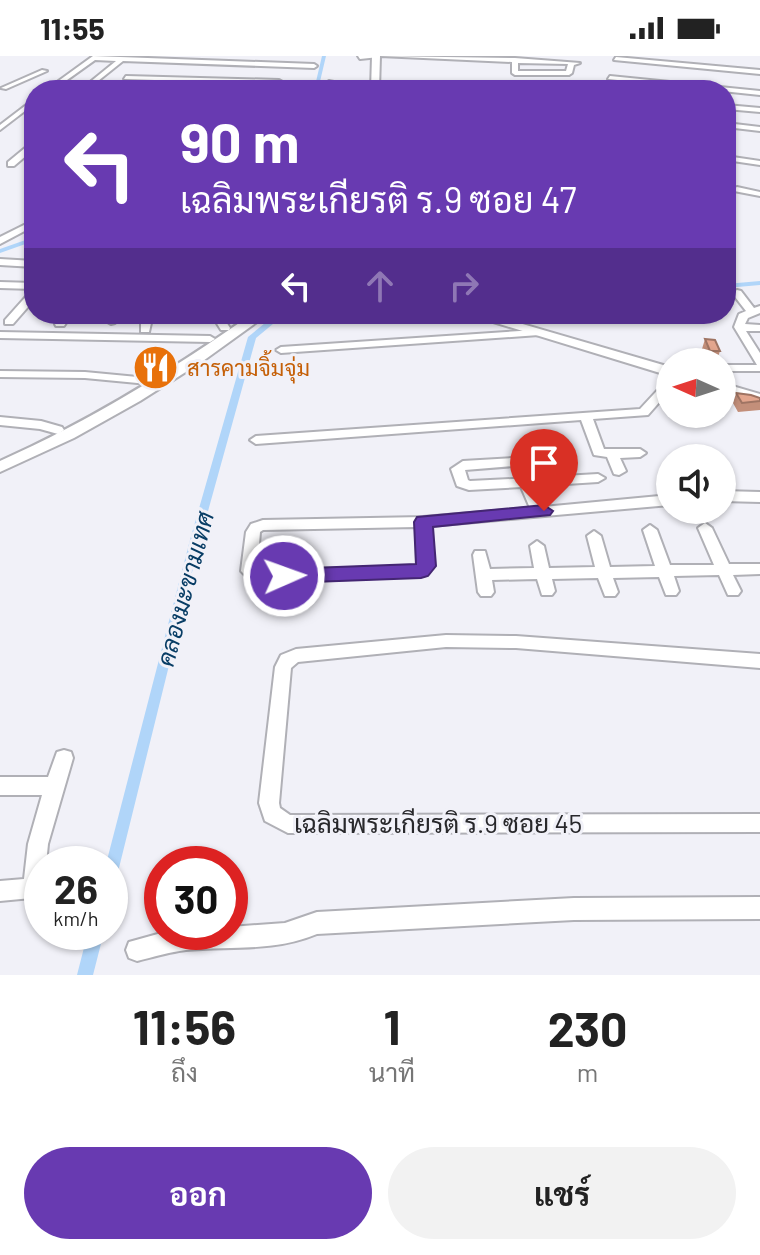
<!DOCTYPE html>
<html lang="th">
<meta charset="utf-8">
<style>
:root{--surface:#fff;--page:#f2f2f2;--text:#222;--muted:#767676;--accent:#683ab1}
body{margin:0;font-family:Barlow,Sarabun,sans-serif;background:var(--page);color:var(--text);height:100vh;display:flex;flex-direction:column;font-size:30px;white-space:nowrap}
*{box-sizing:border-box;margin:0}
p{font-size:26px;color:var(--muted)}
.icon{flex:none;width:44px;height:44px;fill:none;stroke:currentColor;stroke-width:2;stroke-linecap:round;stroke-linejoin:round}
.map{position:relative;height:919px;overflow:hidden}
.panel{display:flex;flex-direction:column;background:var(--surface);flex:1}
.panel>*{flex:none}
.banner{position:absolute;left:24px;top:24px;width:712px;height:244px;border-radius:32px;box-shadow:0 2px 6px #0004;background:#683ab1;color:#fff;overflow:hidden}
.needle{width:52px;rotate:273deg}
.fabs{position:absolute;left:656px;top:292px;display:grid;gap:16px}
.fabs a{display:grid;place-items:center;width:80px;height:80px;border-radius:50%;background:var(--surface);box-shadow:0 2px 6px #0004;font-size:40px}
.speed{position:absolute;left:24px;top:790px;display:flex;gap:16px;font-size:40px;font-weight:700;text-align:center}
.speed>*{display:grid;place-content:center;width:104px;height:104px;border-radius:50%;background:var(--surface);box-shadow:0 2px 6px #0004;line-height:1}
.speed small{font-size:20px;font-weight:400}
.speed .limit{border:12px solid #d22;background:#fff;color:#111}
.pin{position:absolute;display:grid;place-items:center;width:68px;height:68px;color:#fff;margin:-82px -34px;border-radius:50% 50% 50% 0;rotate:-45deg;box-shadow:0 0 8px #0007}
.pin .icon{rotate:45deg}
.me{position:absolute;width:88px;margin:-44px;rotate:88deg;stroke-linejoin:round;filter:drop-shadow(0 0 6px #0008)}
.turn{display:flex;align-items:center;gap:28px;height:168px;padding:0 24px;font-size:36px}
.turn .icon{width:104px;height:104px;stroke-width:2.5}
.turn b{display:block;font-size:56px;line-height:68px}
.lanes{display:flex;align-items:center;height:76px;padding:0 24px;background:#0003;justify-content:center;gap:40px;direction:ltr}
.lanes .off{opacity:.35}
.eta{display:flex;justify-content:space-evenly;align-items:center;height:136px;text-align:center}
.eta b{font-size:48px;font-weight:700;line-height:56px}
.cta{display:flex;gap:16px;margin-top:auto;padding:16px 24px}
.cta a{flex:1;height:92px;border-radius:48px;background:var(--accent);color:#fff;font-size:32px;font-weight:700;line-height:92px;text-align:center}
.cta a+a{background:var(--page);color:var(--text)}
.status{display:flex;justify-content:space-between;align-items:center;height:56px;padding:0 40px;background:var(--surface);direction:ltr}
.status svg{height:22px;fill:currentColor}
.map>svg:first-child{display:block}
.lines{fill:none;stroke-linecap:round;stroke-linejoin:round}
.canal{fill:#b0d5f9;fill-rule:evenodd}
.minor-casing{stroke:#b0b0b6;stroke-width:4}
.major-casing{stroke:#b0b0b6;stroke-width:4}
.minor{fill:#fff;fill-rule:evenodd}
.major{fill:#fff;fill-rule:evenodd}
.wall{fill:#c38f7a}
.building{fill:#e3a68e;stroke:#9f7463;stroke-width:2}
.route{fill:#683ab1;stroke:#442673;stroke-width:2}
.labels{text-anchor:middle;stroke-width:6;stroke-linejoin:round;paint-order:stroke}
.food-label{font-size:22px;fill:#c56008;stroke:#f1f1f8;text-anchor:start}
.water-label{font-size:24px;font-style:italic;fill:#083d65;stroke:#f1f1f8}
.near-street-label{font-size:26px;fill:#28282b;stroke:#f1f1f8}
</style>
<div class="status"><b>11:55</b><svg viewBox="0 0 49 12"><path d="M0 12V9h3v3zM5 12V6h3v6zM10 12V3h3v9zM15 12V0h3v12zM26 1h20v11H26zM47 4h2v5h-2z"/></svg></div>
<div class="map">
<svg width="760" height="919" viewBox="0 0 760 919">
<rect width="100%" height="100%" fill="#f1f1f8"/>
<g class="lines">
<!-- canal -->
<path class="canal" d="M322 0H326L318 34H314Z
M34 181V185L0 197V193Z
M760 225V229L726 232V228Z
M276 258H285L256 282 200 484 117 820 115 825 110 827V808H106L190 484 248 281Z
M308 258H334C328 262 314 262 308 258Z
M88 876H104L93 919H77Z"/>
<defs>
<path id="minor" d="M93 0 314 8 317 10 314 12 123 5 88 33H84V31L116 5 95 4 53 34H46Z
M358 0H378L379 1 360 3Z
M380 0 515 2 580 7 574 9 572 17 569 19H515L512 17V6ZM518 7 568 8 566 15H518Z
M616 1 760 14V18L614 4Z
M42 14 47 15 6 33 1 32Z
M126 20 279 24 286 28 283 34H277L280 29 278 28 124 23Z
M610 20 760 35V39L608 23Z
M329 25 334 26 332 34H326Z
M571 28 573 31 377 33 380 31Z
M34 43V48L0 74V69Z
M726 49 760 52V56L726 53Z
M726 67 760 71V75L726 71Z
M34 71V77L26 79V77Z
M31 87H34V93L14 110H8V106Z
M726 100 760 105V109L726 104Z
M737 131 760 136V140L734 135 733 133Z
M34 164V170L0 188V181Z
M0 203 34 205V211L0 209Z
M0 226 34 227V233L0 232Z
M737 234 741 235 754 252 760 250V257L748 262 745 268 760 269V275H746L760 297V315H722V309H757L734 271 739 258 746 255 732 237Z
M34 235V244L13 268H5V264L30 236Z
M62 258H72L64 270H56L55 268Z
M111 258H121L115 267 111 268 106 265Z
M152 258H165L151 267 149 276H141V266Z
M211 258H221L230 272 229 274H221Z
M535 274 539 275V279L281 297 276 294 281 291Z
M0 276 210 280 215 283 210 286 0 282Z
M0 315 85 316 148 322 154 325 148 328 85 322 0 321Z
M670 324V334L648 359 593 363 604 393H640L646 397 640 401 620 402 626 415 619 419 614 418 607 401 594 399 581 364 256 388 250 384 256 380 640 353 666 325Z
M0 361 41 365 62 371 64 374 58 378 40 373 0 369Z
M529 401 540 405 546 421 598 418 605 422 598 426 535 430 543 451 670 439V449L430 470 433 510 426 519 421 520 256 527 251 525 241 515 246 476 251 468 263 464 423 461 530 452 521 431 469 434 457 430 451 413 463 405ZM527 409 533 422 470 425 468 424 465 414ZM416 471 417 510 259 515 257 513 260 476 263 474Z
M722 435 760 436V446L722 445Z
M705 467 712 472 729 508H760V518L733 519 741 535 738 539H728L719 519 674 520 679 535 676 539H666L659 521 613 522 618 536 615 540H605L598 522 552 523 555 535 552 539H542L537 523 492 524 494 536 491 540H481L478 536 473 499 475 495H485L490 513 534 512 530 490 537 485 544 490 549 512 595 511 587 480 594 475 601 480 610 511 655 510 643 474 650 469 657 474 670 509H714L698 472Z
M446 579 516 580 760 598V612L516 592 446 591 298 606 291 612 279 747 280 752 290 759 760 758V776L288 777 265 765 259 747 275 611 281 599 296 593Z
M64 694 71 696 73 702 48 788 46 808H42V841L0 845V825L24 823 28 788 42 739H0V721H48L57 696Z
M760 841V863L574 864 317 878C274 896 232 890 186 894 170 896 153 901 137 905L129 902 126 894 129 886 165 876H230V871L285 867 317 856 574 842Z"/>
<path id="major" d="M372 0H380L379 34H371Z
M252 258H268L203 305 140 345 74 382 0 416V405C90 365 172 314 252 258Z
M467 258H488L670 311V320Z
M722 327 760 338V348L722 337Z"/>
</defs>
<!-- minor casing -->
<use href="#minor" class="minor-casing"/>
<!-- major casing -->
<use href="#major" class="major-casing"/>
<!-- minor -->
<use href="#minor" class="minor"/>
<!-- major -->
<use href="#major" class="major"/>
</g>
<!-- wall -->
<path class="wall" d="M705 283 720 295 717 304H707L702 293Z
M736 337 760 342V354L738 356 733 347Z"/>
<!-- building -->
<path class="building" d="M705 283 715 284 720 295H710Z
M736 337 751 339 760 342V345L742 347Z"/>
<!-- route -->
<path class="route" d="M544 449 553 455 550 459 433 471 436 510 428 520 421 522 284 527 277 525 274 520 277 515 284 513 416 508 414 466 417 461Z"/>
<!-- icons -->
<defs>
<symbol id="restaurant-disc" viewBox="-11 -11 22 22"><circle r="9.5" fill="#e8710a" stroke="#f1f1f8"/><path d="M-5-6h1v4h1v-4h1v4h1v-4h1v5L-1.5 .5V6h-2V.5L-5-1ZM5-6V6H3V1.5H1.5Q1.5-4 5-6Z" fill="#fff"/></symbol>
</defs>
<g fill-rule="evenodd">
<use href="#restaurant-disc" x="130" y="286" width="51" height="51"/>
</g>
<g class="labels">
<!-- food labels -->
<g class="food-label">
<text x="187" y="320">สารคามจิ้มจุ่ม</text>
</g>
<!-- water labels -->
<g class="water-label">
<text transform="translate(186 533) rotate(-75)" y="8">คลองมะขามเทศ</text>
</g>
<!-- near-street labels -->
<g class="near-street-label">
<text x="438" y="777">เฉลิมพระเกียรติ ร.9 ซอย 45</text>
</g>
</g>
</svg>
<div class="fabs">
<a><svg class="needle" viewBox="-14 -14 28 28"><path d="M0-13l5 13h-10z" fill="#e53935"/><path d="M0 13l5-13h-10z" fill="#767676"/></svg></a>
<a><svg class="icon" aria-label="sound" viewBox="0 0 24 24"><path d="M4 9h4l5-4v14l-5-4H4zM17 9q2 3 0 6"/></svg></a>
</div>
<div class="speed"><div>26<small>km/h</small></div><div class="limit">30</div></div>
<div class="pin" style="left:544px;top:455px;background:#d93025"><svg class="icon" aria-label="arrive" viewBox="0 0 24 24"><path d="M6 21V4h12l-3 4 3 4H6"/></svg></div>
<svg class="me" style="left:284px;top:520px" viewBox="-20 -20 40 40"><circle r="17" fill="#683ab1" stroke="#fff" stroke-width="3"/><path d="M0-11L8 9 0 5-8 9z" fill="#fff"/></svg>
<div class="banner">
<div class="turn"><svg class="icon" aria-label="left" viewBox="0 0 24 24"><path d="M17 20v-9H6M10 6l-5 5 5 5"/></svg><div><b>90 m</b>เฉลิมพระเกียรติ ร.9 ซอย 47</div></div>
<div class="lanes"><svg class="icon" aria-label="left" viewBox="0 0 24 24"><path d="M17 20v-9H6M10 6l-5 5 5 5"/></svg><svg class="icon off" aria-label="ahead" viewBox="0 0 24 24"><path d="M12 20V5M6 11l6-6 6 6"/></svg><svg class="icon off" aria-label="right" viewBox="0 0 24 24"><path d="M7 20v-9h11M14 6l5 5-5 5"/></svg></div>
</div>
</div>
<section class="panel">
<div class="eta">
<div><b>11:56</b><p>ถึง</p></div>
<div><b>1</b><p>นาที</p></div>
<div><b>230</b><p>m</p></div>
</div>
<div class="cta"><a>ออก</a><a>แชร์</a></div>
</section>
